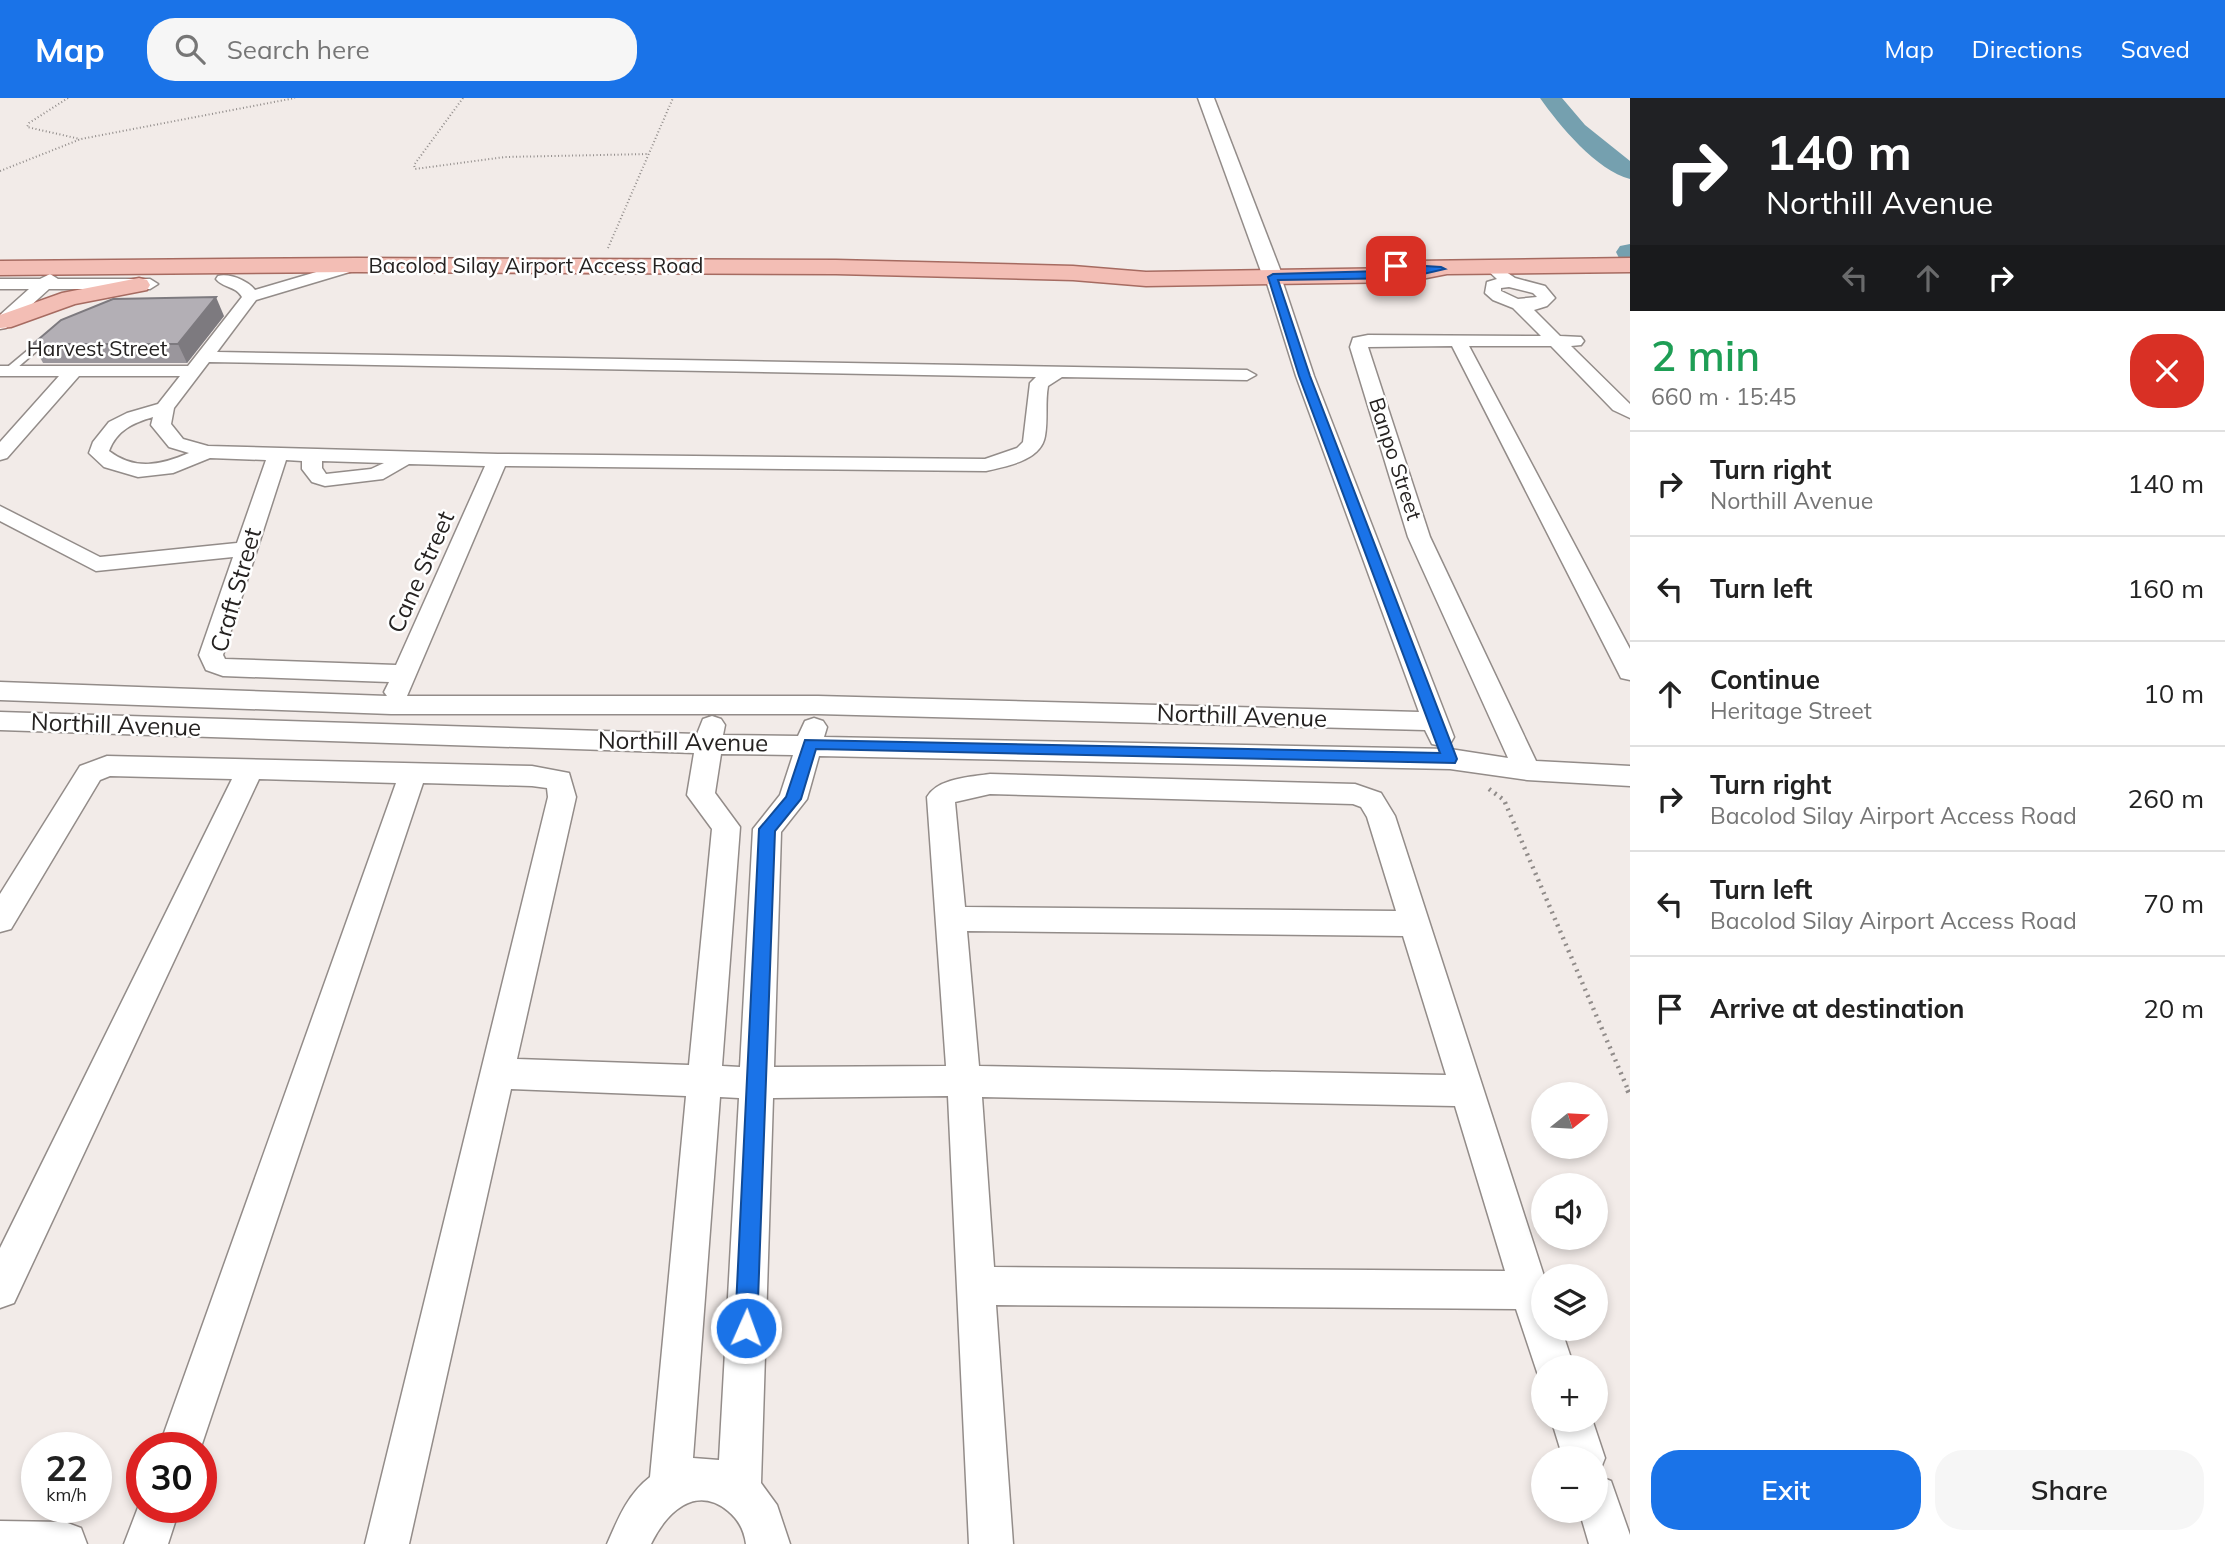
<!DOCTYPE html>
<meta charset="utf-8">
<style>
:root{--surface:#fff;--page:#f6f6f6;--text:#222;--muted:#767676;--line:#e0e0e0;--accent:#1a73e8}
body{margin:0;font-family:Mulish,sans-serif;background:var(--page);color:var(--text);height:100vh;display:flex;flex-direction:column;font-size:26px;white-space:nowrap}
*{box-sizing:border-box;margin:0}
p{font-size:23px;color:var(--muted)}
.icon{flex:none;width:38px;height:38px;fill:none;stroke:currentColor;stroke-width:2;stroke-linecap:round;stroke-linejoin:round}
.map{position:relative;flex:1;overflow:hidden}
.panel{display:flex;flex-direction:column;background:var(--surface);width:595px}
.panel>*{flex:none}
.top-card{background:#202124;color:#fff;overflow:hidden}
.needle{width:46px;rotate:72deg}
.tools{position:absolute;left:1531px;top:984px;display:grid;gap:14px}
.tools a{display:grid;place-items:center;width:77px;height:77px;border-radius:50%;background:var(--surface);box-shadow:0 4px 10px #0003;font-size:35px}
.speed{position:absolute;left:21px;top:1334px;display:flex;gap:14px;font-size:35px;font-weight:700;text-align:center}
.speed>*{display:grid;place-content:center;width:91px;height:91px;border-radius:50%;background:var(--surface);box-shadow:0 4px 10px #0003;line-height:1}
.speed small{font-size:18px;font-weight:400}
.speed .limit{border:10px solid #d22;background:#fff;color:#111}
.pin{position:absolute;display:grid;place-items:center;width:60px;height:60px;color:#fff;margin:-30px;border-radius:14px;box-shadow:0 4px 10px #0006}
.me{position:absolute;width:77px;margin:-38px;rotate:2deg;stroke-linejoin:round;filter:drop-shadow(0 0 5px #0008)}
.turn{display:flex;align-items:center;gap:24px;height:147px;padding:0 21px;font-size:32px}
.turn .icon{width:91px;height:91px;stroke-width:2.5}
.turn b{display:block;font-size:49px;line-height:60px}
.lanes{display:flex;align-items:center;height:66px;padding:0 21px;background:#0003;justify-content:center;gap:35px;direction:ltr}
.lanes .off{opacity:.35}
.round{display:grid;place-items:center;flex:none;width:74px;height:74px;border-radius:28px;background:var(--page)}
.overview{display:flex;align-items:center;justify-content:space-between;height:119px;padding:0 21px}
h1{font-size:42px;font-weight:600;line-height:52px;color:#1e9e55}
.action{display:flex;gap:14px;margin-top:auto;padding:14px 21px}
.action a{flex:1;height:80px;border-radius:28px;background:var(--accent);color:#fff;font-size:28px;font-weight:600;line-height:80px;text-align:center}
.action a+a{background:var(--page);color:var(--text)}
ul{padding:0;list-style:none}
li{display:flex;align-items:center;gap:21px;height:105px;padding:0 21px;border-top:2px solid var(--line)}
li div{flex:1}
li b{display:block;font-size:26px}
li em{font-style:normal}
header{display:flex;align-items:center;gap:42px;box-sizing:border-box;height:98px;padding:0 35px;background:var(--accent);color:#fff}
header strong{font-size:33px}
nav{display:flex;gap:38px;margin-inline-start:auto;font-size:24px}
.search{width:490px;height:63px;background:var(--page);display:flex;align-items:center;gap:18px;box-sizing:border-box;padding:0 24px;border-radius:28px;color:var(--muted);font-size:26px}
main{display:flex;flex:1;min-height:0}
.map>svg:first-child{display:block}
.lines{fill:none;stroke-linecap:round;stroke-linejoin:round}
.river{fill:#75a0af;fill-rule:evenodd}
.service-casing{stroke:#938c89;stroke-width:3}
.minor-casing{stroke:#938c89;stroke-width:3}
.tertiary-casing{stroke:#938c89;stroke-width:3}
.primary-casing{stroke:#a66b61;stroke-width:3}
.path-far2{stroke:#918c8a;stroke-width:2;stroke-dasharray:1 2.5;stroke-linecap:butt}
.path-far1{stroke:#918c8a;stroke-width:4.5;stroke-dasharray:2 5;stroke-linecap:butt}
.path{stroke:#918c8a;stroke-width:6;stroke-dasharray:2.5 7;stroke-linecap:butt}
.service{fill:#fff;fill-rule:evenodd}
.minor{fill:#fff;fill-rule:evenodd}
.tertiary{fill:#fff;fill-rule:evenodd}
.primary{fill:#f3beb5;fill-rule:evenodd}
.wall{fill:#9a969c}
.shaded-wall{fill:#7d7a7f}
.building{fill:#b3afb5;stroke:#7d7a7f;stroke-width:2}
.route{fill:#1a73e8;stroke:#114b97;stroke-width:2}
.labels{text-anchor:middle;stroke-width:5;stroke-linejoin:round;paint-order:stroke}
.far-street-label{font-size:21px;fill:#252221;stroke:#fff}
.street-label{font-size:24px;fill:#252221;stroke:#fff}
</style>
<header>
<strong>Map</strong>
<div class="search"><svg class="icon" aria-label="search" viewBox="0 0 24 24"><circle cx="10" cy="10" r="6"/><path d="M15 15l6 6"/></svg>Search here</div>
<nav><a>Map</a><a>Directions</a><a>Saved</a></nav>
</header>
<main>
<div class="map">
<svg width="1630" height="1446" viewBox="0 0 1630 1446">
<rect width="100%" height="100%" fill="#f2ebe8"/>
<g class="lines">
<!-- river -->
<path class="river" d="M1540 0H1562L1585 27 1630 63V81C1597 73 1559 27 1540 0Z
M1630 146V164L1620 162 1616 154 1620 148Z"/>
<defs>
<path id="service" d="M46 237 53 239 10 276H4V272Z"/>
<path id="minor" d="M357 162 363 164 365 167 363 170 256 202 217 254 1247 272 1256 277 1247 282 1062 279 1048 288C1045 304 1048 321 1045 338 1041 363 1006 368 986 373L505 368 407 598H818L1419 614 1296 278 1265 179 1273 174 1281 179 1314 278 1454 639 1450 646 1441 648 1432 646 1425 632 818 616H391L0 602V584L387 598 384 594 389 584 223 578 206 572 199 557 233 459 96 473 0 423V408L100 459 237 445 266 362 210 360 173 375 138 379 104 369 89 355 93 344 109 324 127 315 158 306 180 278H79L7 360 0 362V344L59 278H0V268H188L242 199C236 188 223 190 216 181L218 178C230 175 248 183 255 192ZM209 264 1036 279 1030 285 1023 344 1017 350 985 361 498 356 208 348 183 341 171 326 174 310ZM153 319 151 327 169 349 189 355C161 367 135 373 109 353 117 332 133 325 153 319ZM286 362 302 363V371L312 384 325 388 383 381 409 366 485 368 396 567 225 561 223 557ZM322 363 384 365 371 371 326 376 322 370Z
M1493 165 1515 180 1545 188 1555 200 1547 208 1534 212 1560 238 1581 239 1584 243 1581 247 1571 248 1630 306V320L1613 312 1551 248H1469L1630 551V582L1621 580 1618 574 1452 248 1368 249 1430 439 1536 663 1630 668V688L1527 682 1450 671 819 658 807 701 781 734 774 969 946 968 927 699C938 680 971 679 990 676L1355 686 1381 695 1395 718 1544 1178V1230H1561L1574 1269H1544V1285L1540 1283 1516 1211 996 1207 1013 1446H969L948 998 773 1000 761 1385 777 1407 790 1446H746C744 1432 739 1422 728 1413 695 1386 666 1415 651 1446H607C618 1421 627 1397 650 1379L686 998 511 991 409 1446H365L548 699 547 690 532 688 423 685 201 1349H159L396 685 259 681 14 1205 0 1210V1150L232 681 110 678 100 682 11 831 0 834V796L80 668 107 658 532 668 569 675 576 699 517 961 689 967 712 731 687 697 694 655 0 632V614L697 636 703 621 712 618 721 621 725 627 723 637 798 638 805 623 814 620 823 623 827 629 824 639 1450 651 1508 660 1408 439 1350 249 1353 240 1368 237 1541 238 1513 210 1493 202 1485 195 1487 184 1497 181 1485 170ZM1509 189 1533 195 1537 199 1518 201 1501 193V190ZM721 656 793 657 780 697 753 731 740 969 722 968 740 729 715 695ZM990 696 1353 706 1361 709 1367 719 1396 813 965 809 955 704ZM967 833 1403 838 1446 977 979 968ZM720 999 739 1000 719 1362 693 1360ZM982 999 1455 1008 1505 1173 994 1169Z
M50 176 58 181H150L158 186 150 191H49L6 230 0 231V217L29 191H0V181H40Z
M1551 1321H1592L1605 1360 1599 1375 1596 1376V1360H1563Z
M1596 1377 1611 1383 1630 1437V1446H1589L1579 1412H1596Z
M142 1399V1409H180L168 1446H124Z
M0 1423 65 1424 81 1430 87 1446H0Z"/>
<path id="tertiary" d="M1198 0H1214L1283 179 1280 183H1266L1263 179Z"/>
<path id="primary" d="M357 160 836 162 1073 168 1146 174 1404 170 1407 165 1415 163 1630 160V174L1447 176 1406 184 1146 188 1073 182 836 176 357 174 0 177V163Z
M139 180 147 182 150 187 147 192 75 206 11 229 0 230V217L62 195Z"/>
</defs>
<!-- service casing -->
<use href="#service" class="service-casing"/>
<!-- minor casing -->
<use href="#minor" class="minor-casing"/>
<!-- tertiary casing -->
<use href="#tertiary" class="tertiary-casing"/>
<!-- primary casing -->
<use href="#primary" class="primary-casing"/>
<!-- path-far2 -->
<path class="path-far2" d="M68 0 29 25 27 29 80 41
M463 0 414 67 415 71 505 59 649 56
M0 73 81 41 295 0
M608 150 673 0"/>
<!-- path-far1 -->
<path class="path-far1" d="M1489 691 1504 702 1629 994"/>
<!-- path -->
<path class="path" d="M1628 992 1630 996"/>
<!-- service -->
<use href="#service" class="service"/>
<!-- minor -->
<use href="#minor" class="minor"/>
<!-- tertiary -->
<use href="#tertiary" class="tertiary"/>
<!-- primary -->
<use href="#primary" class="primary"/>
</g>
<!-- wall -->
<path class="wall" d="M224 218 187 265H43L33 246Z"/>
<!-- shaded-wall -->
<path class="shaded-wall" d="M216 199 224 218 187 265 178 246Z"/>
<!-- building -->
<path class="building" d="M216 199 178 246H33L61 222 113 201Z"/>
<!-- route -->
<path class="route" d="M1393 166 1441 169 1445 171 1406 180 1278 182 1310 278 1457 661 1455 665 816 651 801 701 775 733 757 1230 754 1237 746 1241 738 1237 735 1230 759 731 786 699 805 642 1440 655 1299 278 1268 179 1273 176 1418 172 1396 171 1393 170Z"/>
<g class="labels">
<!-- far-street labels -->
<g class="far-street-label">
<text x="536" y="175">Bacolod Silay Airport Access Road</text>
<text x="97" y="258">Harvest Street</text>
<text transform="translate(1395 361) rotate(72)" y="7">Banpo Street</text>
</g>
<!-- street labels -->
<g class="street-label">
<text transform="translate(421 474) rotate(-66)" y="8">Cane Street</text>
<text transform="translate(236 492) rotate(-74)" y="8">Craft Street</text>
<text transform="translate(1242 618) rotate(2)" y="8">Northill Avenue</text>
<text transform="translate(116 627) rotate(2)" y="8">Northill Avenue</text>
<text transform="translate(683 644) rotate(1)" y="8">Northill Avenue</text>
</g>
</g>
</svg>
<div class="tools">
<a><svg class="needle" viewBox="-14 -14 28 28"><path d="M0-13l5 13h-10z" fill="#e53935"/><path d="M0 13l5-13h-10z" fill="#767676"/></svg></a>
<a><svg class="icon" aria-label="sound" viewBox="0 0 24 24"><path d="M4 9h4l5-4v14l-5-4H4zM17 9q2 3 0 6"/></svg></a>
<a><svg class="icon" aria-label="layers" viewBox="0 0 24 24"><path d="M12 4l9 5-9 5-9-5zM3 14l9 5 9-5"/></svg></a>
<a>+</a>
<a>−</a>
</div>
<div class="speed"><div>22<small>km/h</small></div><div class="limit">30</div></div>
<div class="pin" style="left:1396px;top:168px;background:#d93025"><svg class="icon" aria-label="arrive" viewBox="0 0 24 24"><path d="M6 21V4h12l-3 4 3 4H6"/></svg></div>
<svg class="me" style="left:746px;top:1230px" viewBox="-20 -20 40 40"><circle r="17" fill="#1a73e8" stroke="#fff" stroke-width="3"/><path d="M0-11L8 9 0 5-8 9z" fill="#fff"/></svg>
</div>
<section class="panel">
<div class="top-card">
<div class="turn"><svg class="icon" aria-label="right" viewBox="0 0 24 24"><path d="M7 20v-9h11M14 6l5 5-5 5"/></svg><div><b>140 m</b>Northill Avenue</div></div>
<div class="lanes"><svg class="icon off" aria-label="left" viewBox="0 0 24 24"><path d="M17 20v-9H6M10 6l-5 5 5 5"/></svg><svg class="icon off" aria-label="ahead" viewBox="0 0 24 24"><path d="M12 20V5M6 11l6-6 6 6"/></svg><svg class="icon" aria-label="right" viewBox="0 0 24 24"><path d="M7 20v-9h11M14 6l5 5-5 5"/></svg></div>
</div>
<div class="overview"><div><h1>2 min</h1><p>660 m · 15:45</p></div><a class="round" style="background:#d93025;color:#fff"><svg class="icon" aria-label="close" viewBox="0 0 24 24"><path d="M6 6l12 12M18 6L6 18"/></svg></a></div>
<ul>
<li><svg class="icon" aria-label="right" viewBox="0 0 24 24"><path d="M7 20v-9h11M14 6l5 5-5 5"/></svg><div><b>Turn right</b><p>Northill Avenue</p></div><em>140 m</em></li>
<li><svg class="icon" aria-label="left" viewBox="0 0 24 24"><path d="M17 20v-9H6M10 6l-5 5 5 5"/></svg><div><b>Turn left</b></div><em>160 m</em></li>
<li><svg class="icon" aria-label="ahead" viewBox="0 0 24 24"><path d="M12 20V5M6 11l6-6 6 6"/></svg><div><b>Continue</b><p>Heritage Street</p></div><em>10 m</em></li>
<li><svg class="icon" aria-label="right" viewBox="0 0 24 24"><path d="M7 20v-9h11M14 6l5 5-5 5"/></svg><div><b>Turn right</b><p>Bacolod Silay Airport Access Road</p></div><em>260 m</em></li>
<li><svg class="icon" aria-label="left" viewBox="0 0 24 24"><path d="M17 20v-9H6M10 6l-5 5 5 5"/></svg><div><b>Turn left</b><p>Bacolod Silay Airport Access Road</p></div><em>70 m</em></li>
<li><svg class="icon" aria-label="arrive" viewBox="0 0 24 24"><path d="M6 21V4h12l-3 4 3 4H6"/></svg><div><b>Arrive at destination</b></div><em>20 m</em></li>
</ul>
<div class="action"><a>Exit</a><a>Share</a></div>
</section>
</main>
